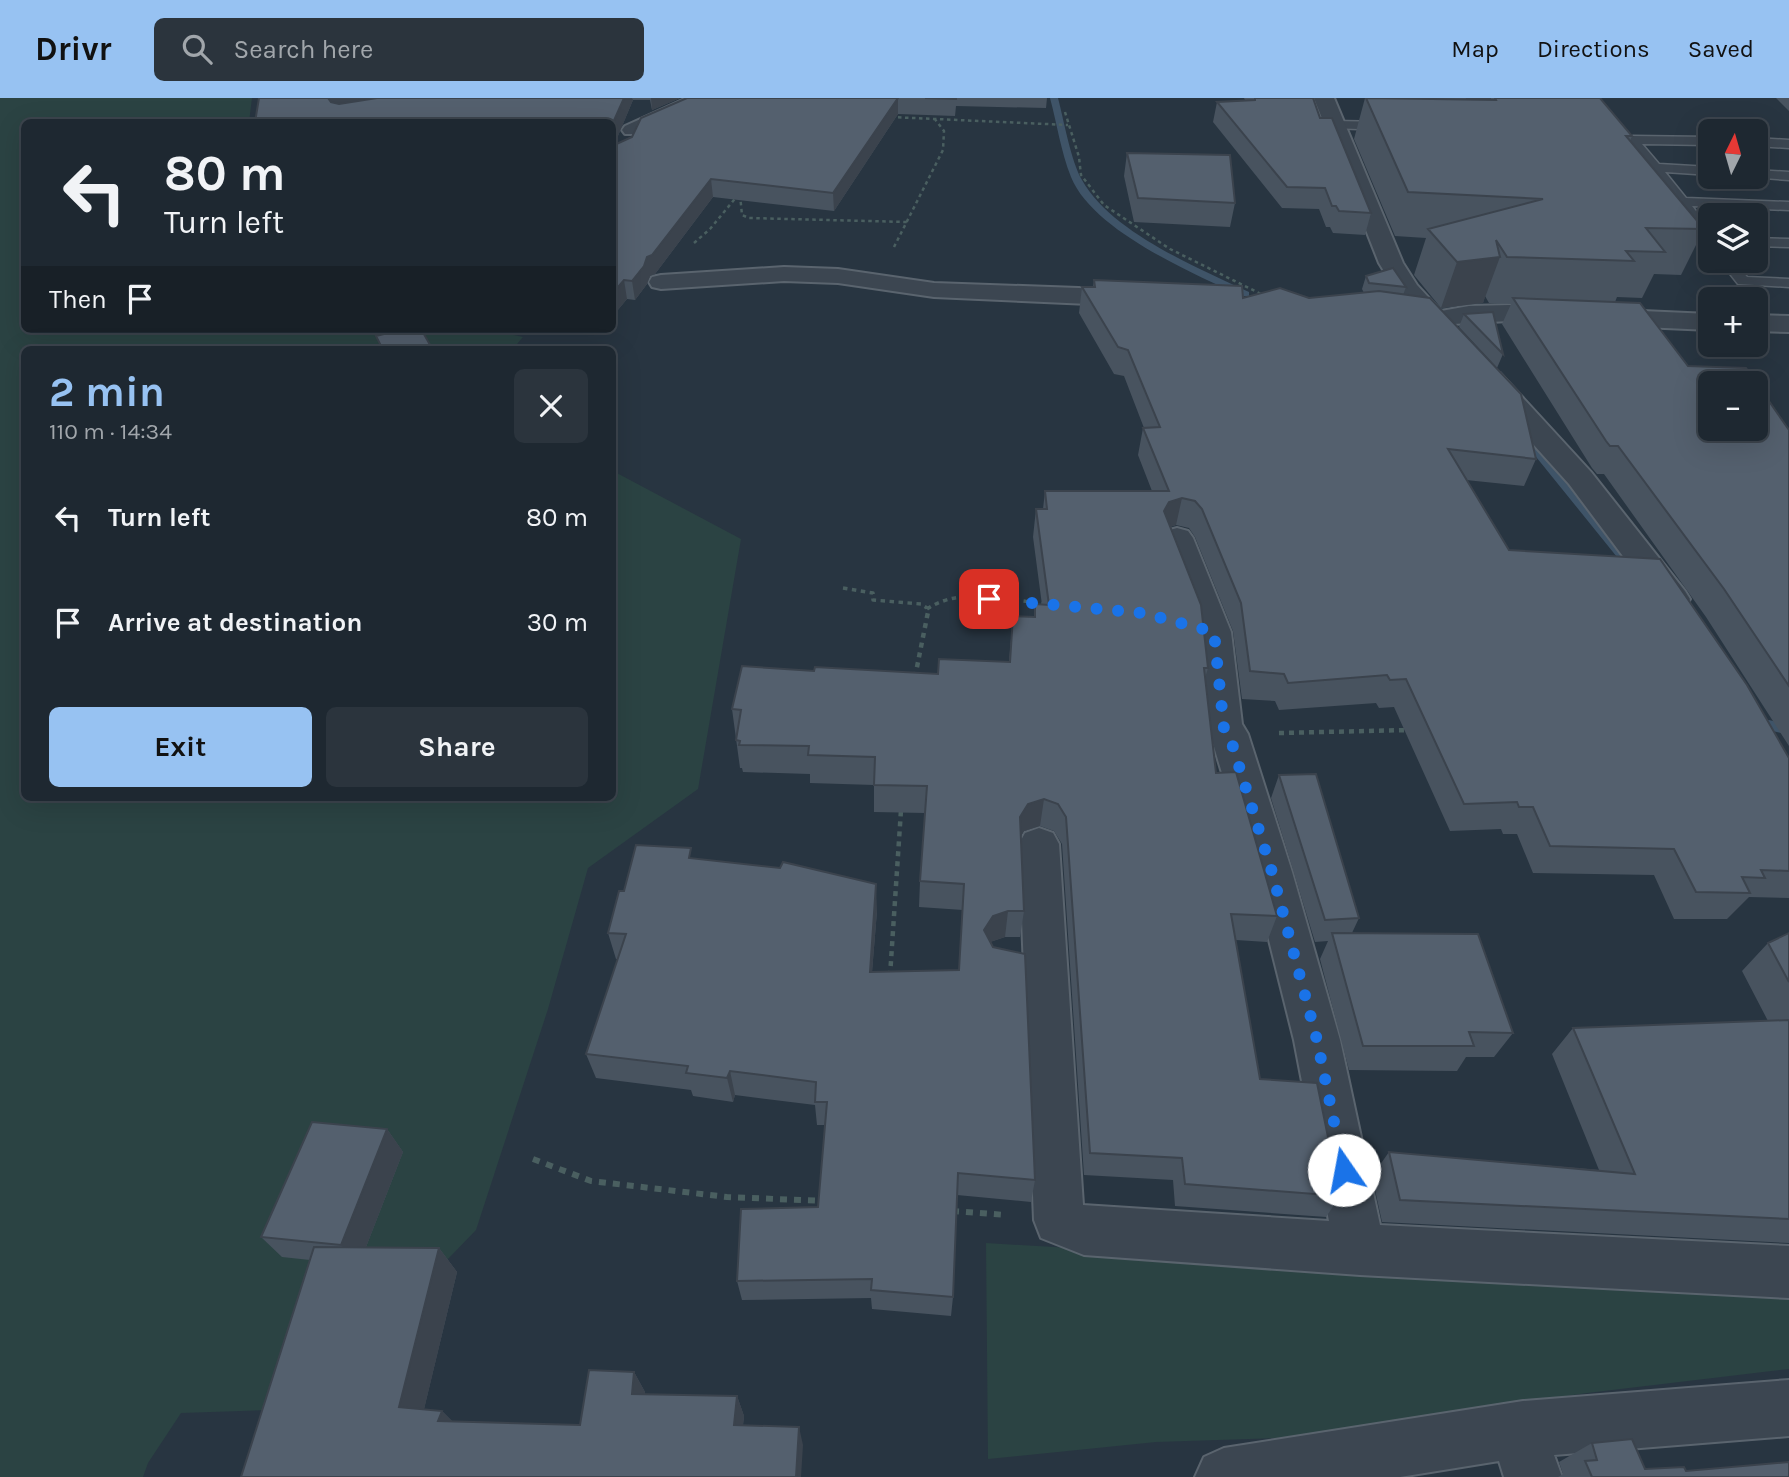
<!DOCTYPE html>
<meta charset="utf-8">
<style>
:root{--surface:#1e2831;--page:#2b343d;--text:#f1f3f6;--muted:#a1a6ab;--line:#3c444d;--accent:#97c2f2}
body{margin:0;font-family:Karla,sans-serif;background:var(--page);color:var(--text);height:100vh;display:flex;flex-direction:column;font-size:26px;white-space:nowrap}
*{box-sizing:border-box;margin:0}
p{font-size:23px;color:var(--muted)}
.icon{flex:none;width:38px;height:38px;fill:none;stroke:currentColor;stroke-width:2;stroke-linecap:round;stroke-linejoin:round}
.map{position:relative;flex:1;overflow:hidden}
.side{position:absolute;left:21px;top:248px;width:595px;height:455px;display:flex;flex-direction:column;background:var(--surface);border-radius:10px;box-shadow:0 7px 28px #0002,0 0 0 2px var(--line)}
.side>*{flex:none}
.banner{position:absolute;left:21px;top:21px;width:595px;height:214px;border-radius:10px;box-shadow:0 7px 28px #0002,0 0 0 2px var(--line);background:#1e2831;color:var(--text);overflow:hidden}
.needle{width:46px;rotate:5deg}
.buttons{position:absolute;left:1698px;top:21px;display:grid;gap:14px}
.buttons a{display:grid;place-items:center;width:70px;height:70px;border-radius:10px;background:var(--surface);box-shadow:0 7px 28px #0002,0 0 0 2px var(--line);font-size:35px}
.pin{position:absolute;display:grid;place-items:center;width:60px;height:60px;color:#fff;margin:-30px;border-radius:14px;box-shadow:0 4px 10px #0006}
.me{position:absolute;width:77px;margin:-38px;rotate:348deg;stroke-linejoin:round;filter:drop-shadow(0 0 5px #0008)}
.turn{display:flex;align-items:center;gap:24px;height:147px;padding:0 28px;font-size:32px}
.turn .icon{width:91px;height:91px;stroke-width:2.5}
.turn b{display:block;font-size:49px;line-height:60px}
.then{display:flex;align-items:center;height:66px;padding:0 28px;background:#0003;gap:14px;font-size:26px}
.round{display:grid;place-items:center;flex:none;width:74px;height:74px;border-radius:10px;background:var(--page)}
.head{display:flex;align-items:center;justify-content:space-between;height:119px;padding:0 28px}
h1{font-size:42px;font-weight:700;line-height:52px;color:var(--accent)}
.primary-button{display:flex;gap:14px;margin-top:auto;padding:14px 28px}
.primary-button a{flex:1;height:80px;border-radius:10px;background:var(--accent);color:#111;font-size:28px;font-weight:700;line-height:80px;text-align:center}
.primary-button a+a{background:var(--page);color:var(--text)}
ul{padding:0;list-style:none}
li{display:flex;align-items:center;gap:21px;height:105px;padding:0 28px}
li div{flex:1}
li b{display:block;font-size:26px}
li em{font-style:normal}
header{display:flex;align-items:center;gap:42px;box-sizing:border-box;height:98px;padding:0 35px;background:var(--accent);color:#111}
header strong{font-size:33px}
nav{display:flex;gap:38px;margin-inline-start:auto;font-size:24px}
.search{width:490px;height:63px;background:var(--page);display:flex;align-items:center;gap:18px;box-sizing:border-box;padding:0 24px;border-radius:10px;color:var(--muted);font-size:26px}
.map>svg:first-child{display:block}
.green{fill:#2b4343}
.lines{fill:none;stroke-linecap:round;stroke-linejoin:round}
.stream{fill:#3f5468;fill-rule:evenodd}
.service-casing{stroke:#5a646e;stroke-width:3}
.minor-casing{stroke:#5a646e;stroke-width:4}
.path-far3{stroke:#4a5f60;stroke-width:2.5;stroke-dasharray:3.5 3.5;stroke-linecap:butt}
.path-far2{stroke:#4a5f60;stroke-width:3.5;stroke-dasharray:4.5 4.5;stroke-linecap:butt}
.path-far1{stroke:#4a5f60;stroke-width:4.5;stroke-dasharray:5 5;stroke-linecap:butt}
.path{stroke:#4a5f60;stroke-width:6;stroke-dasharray:7 7;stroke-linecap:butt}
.service{fill:#3c4651;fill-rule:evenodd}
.minor{fill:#3c4651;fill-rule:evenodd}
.wall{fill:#48535f}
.shaded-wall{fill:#3b434d}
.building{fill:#54606e;stroke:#3b434d;stroke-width:2;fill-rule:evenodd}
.route{stroke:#1a73e8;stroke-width:12;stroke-dasharray:0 21.6}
</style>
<header>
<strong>Drivr</strong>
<div class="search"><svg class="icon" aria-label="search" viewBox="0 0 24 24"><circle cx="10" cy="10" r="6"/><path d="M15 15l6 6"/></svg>Search here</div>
<nav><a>Map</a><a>Directions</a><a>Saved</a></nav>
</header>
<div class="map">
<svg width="1789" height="1379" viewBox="0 0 1789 1379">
<rect width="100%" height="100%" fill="#283541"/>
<!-- green -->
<path class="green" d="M0 0H252L249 24H24V231H487L523 239 512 252H24V700H612L613 373 741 441 698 691 588 770 548 911 476 1132 303 1311 181 1315 148 1365 143 1379H0Z
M986 1145 1789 1193V1271L1587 1295 1279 1340 1156 1344 988 1361Z"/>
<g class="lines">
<!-- stream -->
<path class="stream" d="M1050 0H1058C1064 23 1071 63 1082 82 1111 134 1196 169 1249 194V198H1241C1191 174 1093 133 1071 79 1061 54 1057 26 1050 0Z
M1520 328 1524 330 1631 458V464H1621L1516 334V330Z
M1769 622 1789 627V637L1764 631 1761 627 1764 623Z"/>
<defs>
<path id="service" d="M1334 23 1387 24 1393 28 1387 32 1330 30 1328 27Z
M1633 38 1710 39V47L1642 46 1659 66 1710 69V77L1665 74 1686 100 1789 104V112L1692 108 1710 131V144L1705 143 1627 42Z
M1755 40 1789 42V50L1755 48Z
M1755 72 1789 74V82L1751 79H1755Z
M1755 140 1789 141V149L1755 148Z
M1720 163H1734L1747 179 1789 181V189L1738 186Z"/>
<path id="minor" d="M687 0H713L710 4 639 36H625L622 32 625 28Z
M1314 0H1334L1403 165 1417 187 1441 213 1469 208 1509 207 1710 216V232L1509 223 1453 226 1462 237 1458 243 1449 245 1440 243 1398 196 1379 165Z
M784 169 838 171 934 185 1134 192 1143 195 1147 200 1143 205 1134 208 934 199 838 185 784 183 661 191 652 189 649 184 652 179 661 177Z
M1755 217 1789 218V234L1755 233Z
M1490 273 1500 275 1591 374 1685 493 1690 501 1685 509 1673 512 1661 509 1569 386 1480 287 1476 281 1480 275Z
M1177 430 1188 433 1193 440 1231 534 1242 626 1248 636 1292 774 1340 942 1380 1127 1789 1148V1200L1360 1177 1084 1157 1041 1140 1034 1122 1019 746 1025 735 1039 730 1053 735 1059 746 1083 1107 1329 1123 1294 942 1252 774 1212 642 1206 631 1197 534 1161 440 1166 433Z
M1789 1282V1338L1554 1357 1562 1379H1504L1499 1363 1400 1379H1195L1204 1359 1224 1350 1523 1303Z"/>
</defs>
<!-- service casing -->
<use href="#service" class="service-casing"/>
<!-- minor casing -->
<use href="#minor" class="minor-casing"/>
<!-- path-far3 -->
<path class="path-far3" d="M1065 14 1079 59 1081 77 1104 107 1170 151 1263 197
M891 19 1068 27
M740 97 742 117 749 120 907 124
M694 145 710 131 738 97
M894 149 943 52 944 33 934 20"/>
<!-- path-far2 -->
<path class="path-far2" d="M843 490 873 495V502L921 506 927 510
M927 511C961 488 1008 502 1046 506"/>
<!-- path-far1 -->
<path class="path-far1" d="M915 579 929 509
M1279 635 1410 632
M890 878 901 712"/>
<!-- path -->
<path class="path" d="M533 1061 591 1083 727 1099 825 1103
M952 1113 1006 1117"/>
<!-- service -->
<use href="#service" class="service"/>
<!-- minor -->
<use href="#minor" class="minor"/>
</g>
<!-- wall -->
<path class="wall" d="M259 0H680L652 12 650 2H633L615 45 612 47V24Z
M687 0H1047L1046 10 956 8 955 18 898 16 834 113 713 99 655 176 650 178 647 186 635 202 627 201 612 219V48L632 39Z
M1244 0H1313L1320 20 1371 115 1365 137 1333 135 1330 129H1326L1319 111 1282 110 1213 24 1217 4 1245 2Z
M1365 0H1600L1632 38 1630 43 1704 131 1681 177 1654 176 1642 200 1617 199 1615 204 1688 268 1789 332V648L1706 519 1604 376H1597L1592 370 1502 226 1511 206 1489 205 1485 198 1483 205 1441 210 1414 177 1426 140 1395 138 1354 41Z
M1776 0H1789V13Z
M1127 55 1235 105 1230 129 1134 124 1124 78Z
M1366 178 1406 189 1403 197 1536 361 1524 388 1466 382 1509 452 1789 660V800L1749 799 1727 821H1674L1654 777 1533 775 1517 736H1503L1501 731 1450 733 1394 609 1379 610 1376 605 1279 612 1275 603 1242 601 1233 533 1195 439 1189 430 1176 427 1170 429 1208 570 1205 580 1216 675 1277 818 1267 844 1236 842 1260 981 1340 1098 1326 1119 1175 1108 1173 1082 1084 1077 1062 746 1054 733 1040 728 1024 733 1020 739 1024 813 1020 839H1005L990 844 1035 1082 1031 1104 957 1097 953 1199 951 1218 872 1211 871 1200 742 1202 737 1183 818 1109 825 1027H817L815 1007 735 997 733 1004 693 998 691 992 596 980 586 956 618 861H616L608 835 624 793 693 760 877 813 872 874 959 872 963 812 919 809 920 783 925 715 874 714V687L810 685V676L743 674 742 670H740L732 611 814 573 938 576 1009 563 1013 518 1034 519 1035 506 1042 507 1033 439 1036 411H1043L1045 393H1152L1138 357 1143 330H1144L1124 278 1114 276 1079 215 1082 189H1093L1094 182 1243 200H1309L1364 195 1362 191Z
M1464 216 1503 256 1497 270 1459 229Z
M1279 677 1359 820 1352 835 1513 935 1494 959H1466L1457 973 1349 972 1320 861 1328 843 1315 844 1271 700Z
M1789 835V1145L1382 1124 1372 1078 1389 1054 1599 1072 1552 956 1573 930 1768 923 1742 873 1768 845Z
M387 1031 403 1054 366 1149 439 1150 457 1174 424 1311 442 1313 453 1324 580 1327 634 1274 645 1294V1296L737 1298 744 1318 743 1327 803 1347 241 1379 310 1162 282 1159 261 1139Z
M1592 1345 1645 1371 1789 1379H1558L1563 1376 1559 1364Z"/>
<!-- shaded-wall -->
<path class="shaded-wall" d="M327 0H378L335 8Z
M624 0H632L633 2 615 45 612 47V27Z
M651 0H680L652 12Z
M898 0V16L834 113 833 95Z
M711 81 713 99 655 176 650 178 647 186 635 202 632 183 647 159Z
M1500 159 1483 205 1441 210 1457 164Z
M624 182 627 201 612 219V196Z
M1182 400 1176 427 1164 431V413L1169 404Z
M1044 701 1040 728 1024 733 1016 746 1020 719 1028 706Z
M876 786 877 813 870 899V874Z
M1008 813 1005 839 990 844 984 832 993 818Z
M730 973 735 997 733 1004 727 980Z
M387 1031 403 1054 359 1167 341 1147Z
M439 1150 457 1174 420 1328 399 1309Z
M634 1274 645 1294 643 1316 632 1296Z
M737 1298 744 1318 741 1346 734 1327Z
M442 1313 461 1332 438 1323Z
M799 1329 803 1347 801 1379H796Z"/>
<!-- building -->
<path class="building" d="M259 0H328L331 4 339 6 377 0H624L612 27V24H255Z
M687 0H898L833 95 711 81 652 157 647 159 644 168 632 183 624 182 612 196V48L632 39 641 20Z
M925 0H956V1Z
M1255 0H1313L1320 20H1332L1371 115 1339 113 1336 108H1332L1325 90 1287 89 1217 4 1255 2Z
M1366 0 1496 2 1495 0H1600L1632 38H1626L1704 131 1646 130 1665 154 1626 153 1634 163 1507 159 1496 142 1500 159 1457 164 1428 131 1543 101 1408 94Z
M1467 0H1490V2L1468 1Z
M1127 55 1230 57 1235 105 1138 100Z
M1393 170 1406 189 1369 185 1366 178Z
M1094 182 1242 188 1243 200 1280 190 1309 200 1379 193 1430 200 1521 296 1536 361 1448 351 1509 452 1660 461 1747 587 1789 660V773L1761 772 1765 780 1742 779 1750 795 1696 794 1674 751 1550 748 1533 709H1519L1517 704 1464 706 1406 581 1390 582 1387 577 1288 585 1284 576 1250 573 1241 505 1202 411 1195 403 1182 400 1169 404 1164 413 1201 507 1208 570H1204L1216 675 1236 674 1277 818 1231 816 1260 981 1317 985 1340 1098 1185 1086 1182 1060 1090 1055 1066 719 1058 706 1044 701 1028 706 1020 719 1024 813H1008L993 818 984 832 993 849 1025 856 1035 1082 958 1075 953 1199 871 1192 872 1181 737 1183 741 1111 818 1109 827 1004H815L816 984 730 973 727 980 686 975 688 968 586 956 626 836 608 835 619 793H624L636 747 691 750 689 760 780 770 783 764 876 786 870 874 959 872 964 786 920 783 927 688 874 687 875 659 808 657 809 648 739 647 740 643 736 642 741 612 732 611 742 568 814 573 815 569 938 576 939 561 1010 564 1013 518 1035 519V506L1049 507 1036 411H1047L1045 393H1169L1143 330 1160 329 1128 252 1118 249 1082 189H1095Z
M1513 200 1640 205 1688 268 1746 270 1789 332V588L1724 491 1618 348H1610L1606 343ZM1710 285H1755V331H1710Z
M1493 214 1503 256 1464 216Z
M404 231H421L433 252H383L376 238Z
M1316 676 1359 820 1325 822 1279 677Z
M1332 835 1478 836 1513 935 1469 934 1474 948H1363Z
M1789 835V884L1768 845Z
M1789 922V1121L1400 1102 1389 1054 1635 1076 1573 930Z
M312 1024 387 1031 341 1147 261 1139Z
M314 1149 439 1150 399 1309 442 1313 438 1323 580 1327 589 1272 634 1274 632 1296 737 1298 734 1327 799 1329 796 1379H241Z
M1632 1341 1645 1371 1684 1369 1686 1373 1789 1364V1379H1592L1585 1363 1597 1362 1592 1345Z"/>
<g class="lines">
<!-- route -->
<path class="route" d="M989 501 1143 515 1214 534 1224 631 1229 636 1272 774 1317 942 1344 1072"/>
</g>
</svg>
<div class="buttons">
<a><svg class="needle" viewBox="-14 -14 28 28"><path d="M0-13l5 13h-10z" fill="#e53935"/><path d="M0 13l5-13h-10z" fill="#a1a6ab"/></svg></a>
<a><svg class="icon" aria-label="layers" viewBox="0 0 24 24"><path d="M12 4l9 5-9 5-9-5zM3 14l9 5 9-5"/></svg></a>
<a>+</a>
<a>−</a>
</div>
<div class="pin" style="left:989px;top:501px;background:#d93025"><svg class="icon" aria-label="arrive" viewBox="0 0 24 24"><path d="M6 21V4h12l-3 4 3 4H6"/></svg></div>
<svg class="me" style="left:1344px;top:1072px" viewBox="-20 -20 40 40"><circle r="19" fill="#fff"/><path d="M0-13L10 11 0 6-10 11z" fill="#1a73e8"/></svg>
<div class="banner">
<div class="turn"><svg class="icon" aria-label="left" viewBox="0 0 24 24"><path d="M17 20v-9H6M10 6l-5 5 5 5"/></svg><div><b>80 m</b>Turn left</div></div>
<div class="then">Then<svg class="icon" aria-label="arrive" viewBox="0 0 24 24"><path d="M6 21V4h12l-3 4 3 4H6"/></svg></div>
</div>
<section class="side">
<div class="head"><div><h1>2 min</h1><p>110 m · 14:34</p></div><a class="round"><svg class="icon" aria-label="close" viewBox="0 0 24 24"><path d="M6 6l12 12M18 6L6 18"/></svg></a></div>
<ul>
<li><svg class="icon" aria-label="left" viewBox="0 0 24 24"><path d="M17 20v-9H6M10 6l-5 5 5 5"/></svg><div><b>Turn left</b></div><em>80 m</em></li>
<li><svg class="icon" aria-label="arrive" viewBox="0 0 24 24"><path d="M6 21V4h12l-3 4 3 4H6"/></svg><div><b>Arrive at destination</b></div><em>30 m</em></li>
</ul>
<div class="primary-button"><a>Exit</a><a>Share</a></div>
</section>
</div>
